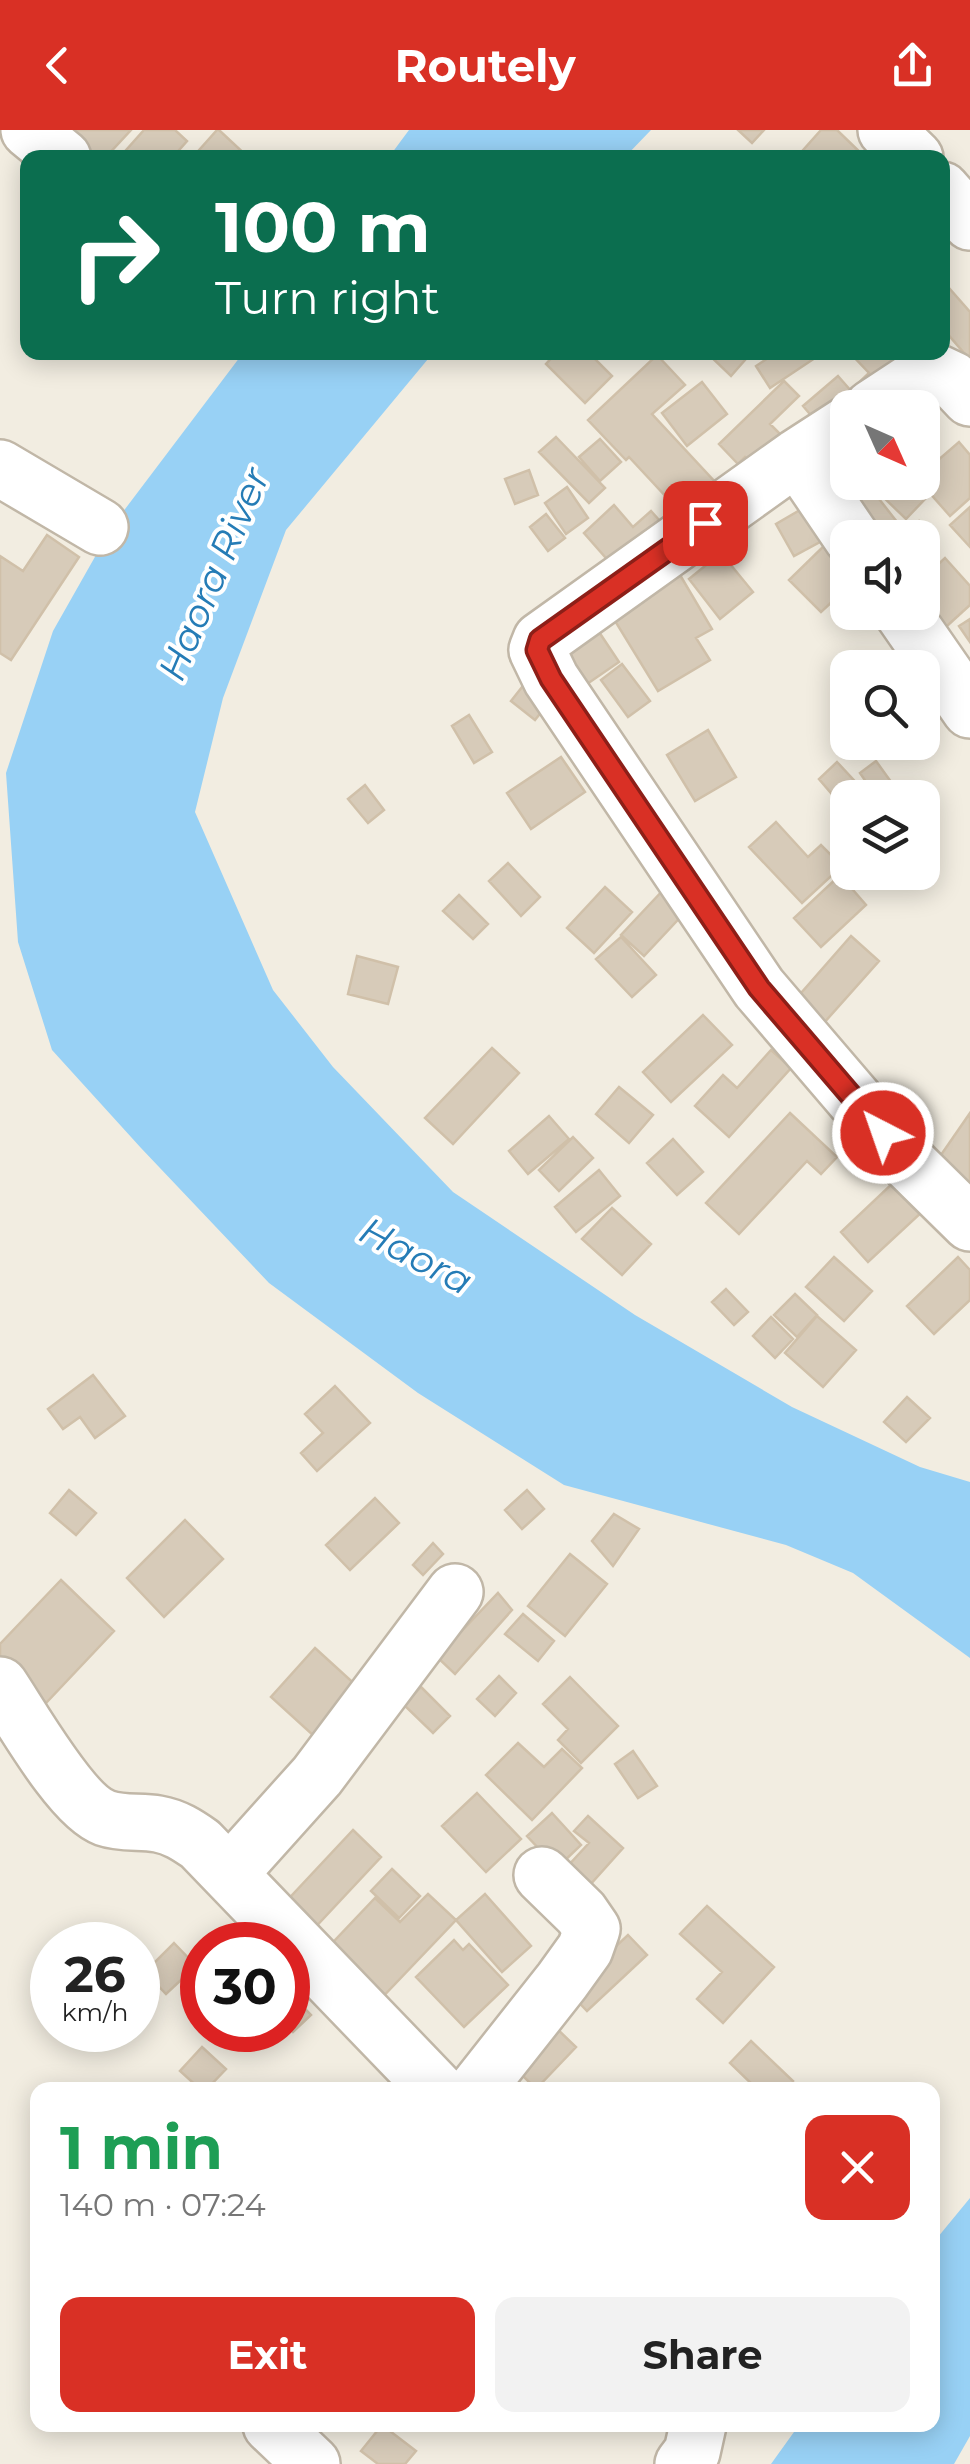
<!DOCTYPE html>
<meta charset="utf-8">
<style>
:root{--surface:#fff;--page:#f2f2f2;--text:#222;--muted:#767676;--accent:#d93025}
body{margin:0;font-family:Montserrat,sans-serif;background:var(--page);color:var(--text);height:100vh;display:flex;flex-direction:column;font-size:38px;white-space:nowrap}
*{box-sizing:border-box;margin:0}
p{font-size:32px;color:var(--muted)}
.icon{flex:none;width:55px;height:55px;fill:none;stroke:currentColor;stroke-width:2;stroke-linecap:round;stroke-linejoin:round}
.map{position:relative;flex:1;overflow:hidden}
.details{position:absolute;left:30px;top:1952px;width:910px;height:350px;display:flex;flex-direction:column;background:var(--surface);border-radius:20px;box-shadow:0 5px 25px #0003}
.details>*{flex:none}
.top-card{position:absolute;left:20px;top:20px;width:930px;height:210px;border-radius:20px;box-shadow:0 5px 25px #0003;background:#0b6e4f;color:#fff;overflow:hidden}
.needle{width:65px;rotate:135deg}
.controls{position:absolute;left:830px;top:260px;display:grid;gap:20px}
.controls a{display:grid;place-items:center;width:110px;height:110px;border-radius:20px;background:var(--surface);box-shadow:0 5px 25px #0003;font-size:50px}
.speed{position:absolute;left:30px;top:1792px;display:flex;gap:20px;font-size:50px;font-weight:700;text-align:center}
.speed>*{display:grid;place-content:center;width:130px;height:130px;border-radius:50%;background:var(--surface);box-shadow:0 5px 25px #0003;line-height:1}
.speed small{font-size:25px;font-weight:400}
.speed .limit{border:15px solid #d22;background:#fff;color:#111}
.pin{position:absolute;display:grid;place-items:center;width:85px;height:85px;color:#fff;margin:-42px;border-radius:20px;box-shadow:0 5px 15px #0006}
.me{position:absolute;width:110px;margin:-55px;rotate:319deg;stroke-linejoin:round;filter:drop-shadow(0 0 8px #0008)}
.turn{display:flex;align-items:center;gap:35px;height:210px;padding:0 30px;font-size:45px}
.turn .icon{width:130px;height:130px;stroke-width:2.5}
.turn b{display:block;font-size:70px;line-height:85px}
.round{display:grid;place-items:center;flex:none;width:105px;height:105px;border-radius:20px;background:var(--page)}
.overview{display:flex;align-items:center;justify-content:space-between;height:170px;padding:0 30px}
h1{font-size:60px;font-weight:700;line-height:75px;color:#1e9e55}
.action{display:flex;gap:20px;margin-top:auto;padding:20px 30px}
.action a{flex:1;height:115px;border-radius:20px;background:var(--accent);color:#fff;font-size:40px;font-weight:700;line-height:115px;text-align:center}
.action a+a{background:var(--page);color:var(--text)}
header{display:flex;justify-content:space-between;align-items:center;height:130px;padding:0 30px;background:var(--accent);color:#fff;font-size:45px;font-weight:700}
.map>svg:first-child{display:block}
.water{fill:#98d1f5}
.building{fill:#d7cbb9;stroke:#d0c0a9;stroke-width:2.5}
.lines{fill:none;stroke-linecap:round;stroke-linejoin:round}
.minor-casing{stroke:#c1b7a7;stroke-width:60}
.minor{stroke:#fff;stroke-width:55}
.route-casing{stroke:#8d1f18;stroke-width:25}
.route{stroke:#d93025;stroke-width:18}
.labels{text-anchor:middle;stroke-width:8;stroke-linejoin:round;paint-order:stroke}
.water-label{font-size:38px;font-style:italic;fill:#257cb6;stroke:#fff}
</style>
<header><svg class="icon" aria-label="back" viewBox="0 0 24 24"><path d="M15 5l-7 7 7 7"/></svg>Routely<svg class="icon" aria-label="share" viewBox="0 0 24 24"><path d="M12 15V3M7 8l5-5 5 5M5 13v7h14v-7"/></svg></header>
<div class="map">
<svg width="970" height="2334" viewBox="0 0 970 2334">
<rect width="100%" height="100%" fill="#f2ede1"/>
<!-- water -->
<path class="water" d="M409 0H651L625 27H389Z
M243 223H433L286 400 223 568 195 682 273 860 333 937 453 1062 635 1185 792 1277 920 1337 970 1352V1528L853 1443 786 1415 564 1355 418 1263 269 1153 141 1018 52 920 18 812 6 643 53 501 113 395Z
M970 2068V2306L954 2334H771L799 2295H932L933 2113Z"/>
<!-- building -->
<path class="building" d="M75 0H131L105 28H80L64 12Z
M144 0H175L187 11 172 28H119Z
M217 0H219L249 28H192Z
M738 0H764L752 13Z
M821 0H837L866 28H796Z
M942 150 970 182V230L945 201 942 203Z
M557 222H588L612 246 585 273 546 234Z
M706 222H752L731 246Z
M777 222H815L818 226 770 258 756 236Z
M853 222H914L870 278 853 258 869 243 851 224Z
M657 225 685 255 652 284 730 368 697 400 629 327 626 330 588 290Z
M838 246 866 278 836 315 803 276Z
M784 251 799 266 770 294 795 319 766 348 745 327 738 334 719 314Z
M702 252 727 284 687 316 662 283Z
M556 307 605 358 589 373 539 322Z
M600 309 621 332 600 351 579 327Z
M959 312 970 325V368L950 386 920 352H922V344Z
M848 326V352H880L839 384 814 352Z
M529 340 538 365 515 374 505 349Z
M888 352H907L925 369 906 389 879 363Z
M567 357 588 388 566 404 545 373Z
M872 360 901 397 888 408H861L842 384Z
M812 373 831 406 794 426 776 394Z
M614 375 633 397 651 381 675 408 627 452 584 403Z
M970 377V417L950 395Z
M546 384 565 408 548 421 530 397Z
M919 391 938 416 922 427V408H898Z
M47 405 79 427 11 530 0 523V426L23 441Z
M829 411 848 430V457L821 482 789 450Z
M721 423 753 462 720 489 689 449Z
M945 428 970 456V475L937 505 922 482V449Z
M680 445 712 499 696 508 710 530 658 561 612 486Z
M970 489V512L959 496Z
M595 496 619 532 571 565 547 528Z
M872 522 886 538H855Z
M622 534 650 571 628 587 601 550Z
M526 552 550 571 535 590 511 571Z
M469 585 492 622 474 633 452 596Z
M708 600 736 647 695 671 667 625Z
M561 627 585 662 531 699 507 663Z
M876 631 899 663 892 668H877L860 643Z
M837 632 862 659 852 668H848V671L842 676 819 649Z
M365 655 384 680 368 693 348 669Z
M776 692 808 727 821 715 842 736 802 773 749 717Z
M848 709V739H847L833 720Z
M508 733 540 767 521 786 489 751Z
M840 745 866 775 821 817 794 788Z
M605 757 632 782 594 823 567 798Z
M666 757 688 779 644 826 621 805Z
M459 765 488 794 473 809 443 781Z
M851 806 879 831 815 903 788 878Z
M621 807 656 845 632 867 596 829Z
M357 826 398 837 388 874 348 864Z
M703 885 732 915 671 972 643 942Z
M492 918 519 943 453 1014 425 988Z
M771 920 791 938 729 1007 695 976 723 945 737 958Z
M619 957 653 985 629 1013 596 984Z
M790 983 837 1027 821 1044 807 1031 739 1104 706 1073Z
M970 983V1084L923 1051Z
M549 986 569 1009 528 1044 509 1021Z
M573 1007 593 1028 559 1061 539 1040Z
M673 1009 703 1042 677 1065 647 1033Z
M599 1040 620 1066 576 1102 555 1077Z
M895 1051 923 1081 868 1132 841 1102Z
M612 1078 651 1114 622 1145 582 1109Z
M834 1127 872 1161 844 1191 806 1157Z
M958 1127 970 1140V1170L934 1204 907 1176Z
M726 1159 748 1182 734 1195 712 1172Z
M795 1164 817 1185 797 1207 774 1185Z
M817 1186 856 1220 823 1257 785 1223Z
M771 1187 793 1209 775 1228 753 1206Z
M93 1245 125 1286 95 1308 80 1287 63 1299 48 1279Z
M335 1256 370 1293 317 1341 301 1323 323 1303 305 1284Z
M907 1267 930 1288 906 1312 884 1292Z
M69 1360 96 1383 76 1405 50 1383Z
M527 1360 544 1379 522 1399 505 1380Z
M375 1368 399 1393 350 1440 326 1415Z
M614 1384 639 1399 613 1436 592 1411Z
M185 1390 223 1429 164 1487 127 1448Z
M433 1413 443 1424 423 1445 413 1435Z
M570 1424 607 1454 565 1506 528 1476Z
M61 1450 114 1501 46 1573 0 1529V1514Z
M498 1463 512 1480 455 1544 437 1527Z
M523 1484 554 1511 538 1531 505 1504Z
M315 1518 359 1558 314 1606 271 1567Z
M499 1546 516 1563 495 1586 477 1569Z
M570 1547 618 1596 581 1633 558 1610 568 1599 543 1574Z
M421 1557 450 1586 433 1603 404 1575Z
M518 1613 544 1637 562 1619 582 1638 532 1690 486 1645Z
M633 1621 657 1656 638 1668 615 1634Z
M477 1663 521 1709 486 1742 442 1696Z
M552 1683 581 1715 557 1738 527 1706Z
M588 1686 623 1718 589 1756 567 1737 589 1713 574 1701Z
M353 1700 381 1727 309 1804 281 1777Z
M392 1739 420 1766 399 1788 371 1761Z
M428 1764 456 1790 374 1876 320 1826 375 1768 400 1792Z
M485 1764 531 1816 502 1842 456 1790Z
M707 1776 774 1837 723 1893 697 1869 722 1842 680 1804Z
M628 1805 647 1825 587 1881 568 1861Z
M454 1810 463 1820 469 1814 508 1855 464 1897 416 1847Z
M174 1813 196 1836 166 1864 145 1842Z
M288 1861 311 1885 293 1902 288 1896Z
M554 1896 576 1917 536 1959 514 1937Z
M751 1911 793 1951 784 1960H758L730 1933Z
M202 1917 226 1939 206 1960H201L180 1941Z
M382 2295 416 2321 405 2334H378L361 2321Z"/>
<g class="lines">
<defs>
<path id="minor" d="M29 0 63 28
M886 0 915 28
M942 60 970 92
M872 278 910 253 936 242 953 250 970 268
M848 294 797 327 541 510 537 520 551 549 759 858 908 1032 970 1093
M797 327 852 408
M0 338 100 397
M902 482 970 580
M0 1555C21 1586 71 1676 105 1688 122 1694 140 1691 158 1694 175 1697 187 1705 200 1714L437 1960
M229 1744 317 1646 455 1462
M476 1960 562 1851 585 1819 592 1799 581 1783 542 1745
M271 2295 312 2334
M683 2334 692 2322 698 2295"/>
</defs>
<!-- minor casing -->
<use href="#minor" class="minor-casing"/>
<!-- minor -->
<use href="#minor" class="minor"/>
</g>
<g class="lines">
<defs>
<path id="route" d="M705 393 540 510 537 520 551 549 759 858 883 1003"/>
</defs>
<!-- route casing -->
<use href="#route" class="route-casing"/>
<!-- route -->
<use href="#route" class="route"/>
</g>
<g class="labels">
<!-- water labels -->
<g class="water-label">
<text transform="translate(214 444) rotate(-67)" y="13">Haora River</text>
<text transform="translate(416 1126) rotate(28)" y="13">Haora</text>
</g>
</g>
</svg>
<div class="controls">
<a><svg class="needle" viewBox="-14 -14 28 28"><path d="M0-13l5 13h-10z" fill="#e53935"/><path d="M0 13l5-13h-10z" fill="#767676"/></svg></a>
<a><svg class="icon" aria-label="sound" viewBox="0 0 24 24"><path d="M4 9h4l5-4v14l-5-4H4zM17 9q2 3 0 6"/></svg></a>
<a><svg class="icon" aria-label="search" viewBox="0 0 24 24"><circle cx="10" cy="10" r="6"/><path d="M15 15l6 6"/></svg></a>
<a><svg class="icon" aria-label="layers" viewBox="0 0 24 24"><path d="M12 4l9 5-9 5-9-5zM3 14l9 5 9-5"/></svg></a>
</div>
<div class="speed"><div>26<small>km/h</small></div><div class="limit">30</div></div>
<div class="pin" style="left:705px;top:393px;background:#d93025"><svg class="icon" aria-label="arrive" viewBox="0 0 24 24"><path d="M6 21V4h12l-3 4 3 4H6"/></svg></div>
<svg class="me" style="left:883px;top:1003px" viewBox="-20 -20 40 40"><circle r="17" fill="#d93025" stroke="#fff" stroke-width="3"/><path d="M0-11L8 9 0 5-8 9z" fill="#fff"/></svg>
<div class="top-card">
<div class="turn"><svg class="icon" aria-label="right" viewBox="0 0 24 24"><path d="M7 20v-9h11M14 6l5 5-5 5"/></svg><div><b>100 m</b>Turn right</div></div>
</div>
<section class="details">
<div class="overview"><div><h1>1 min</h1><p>140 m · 07:24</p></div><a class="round" style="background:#d93025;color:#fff"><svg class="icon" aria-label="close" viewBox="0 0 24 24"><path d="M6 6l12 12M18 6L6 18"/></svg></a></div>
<div class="action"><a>Exit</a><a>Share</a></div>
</section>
</div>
